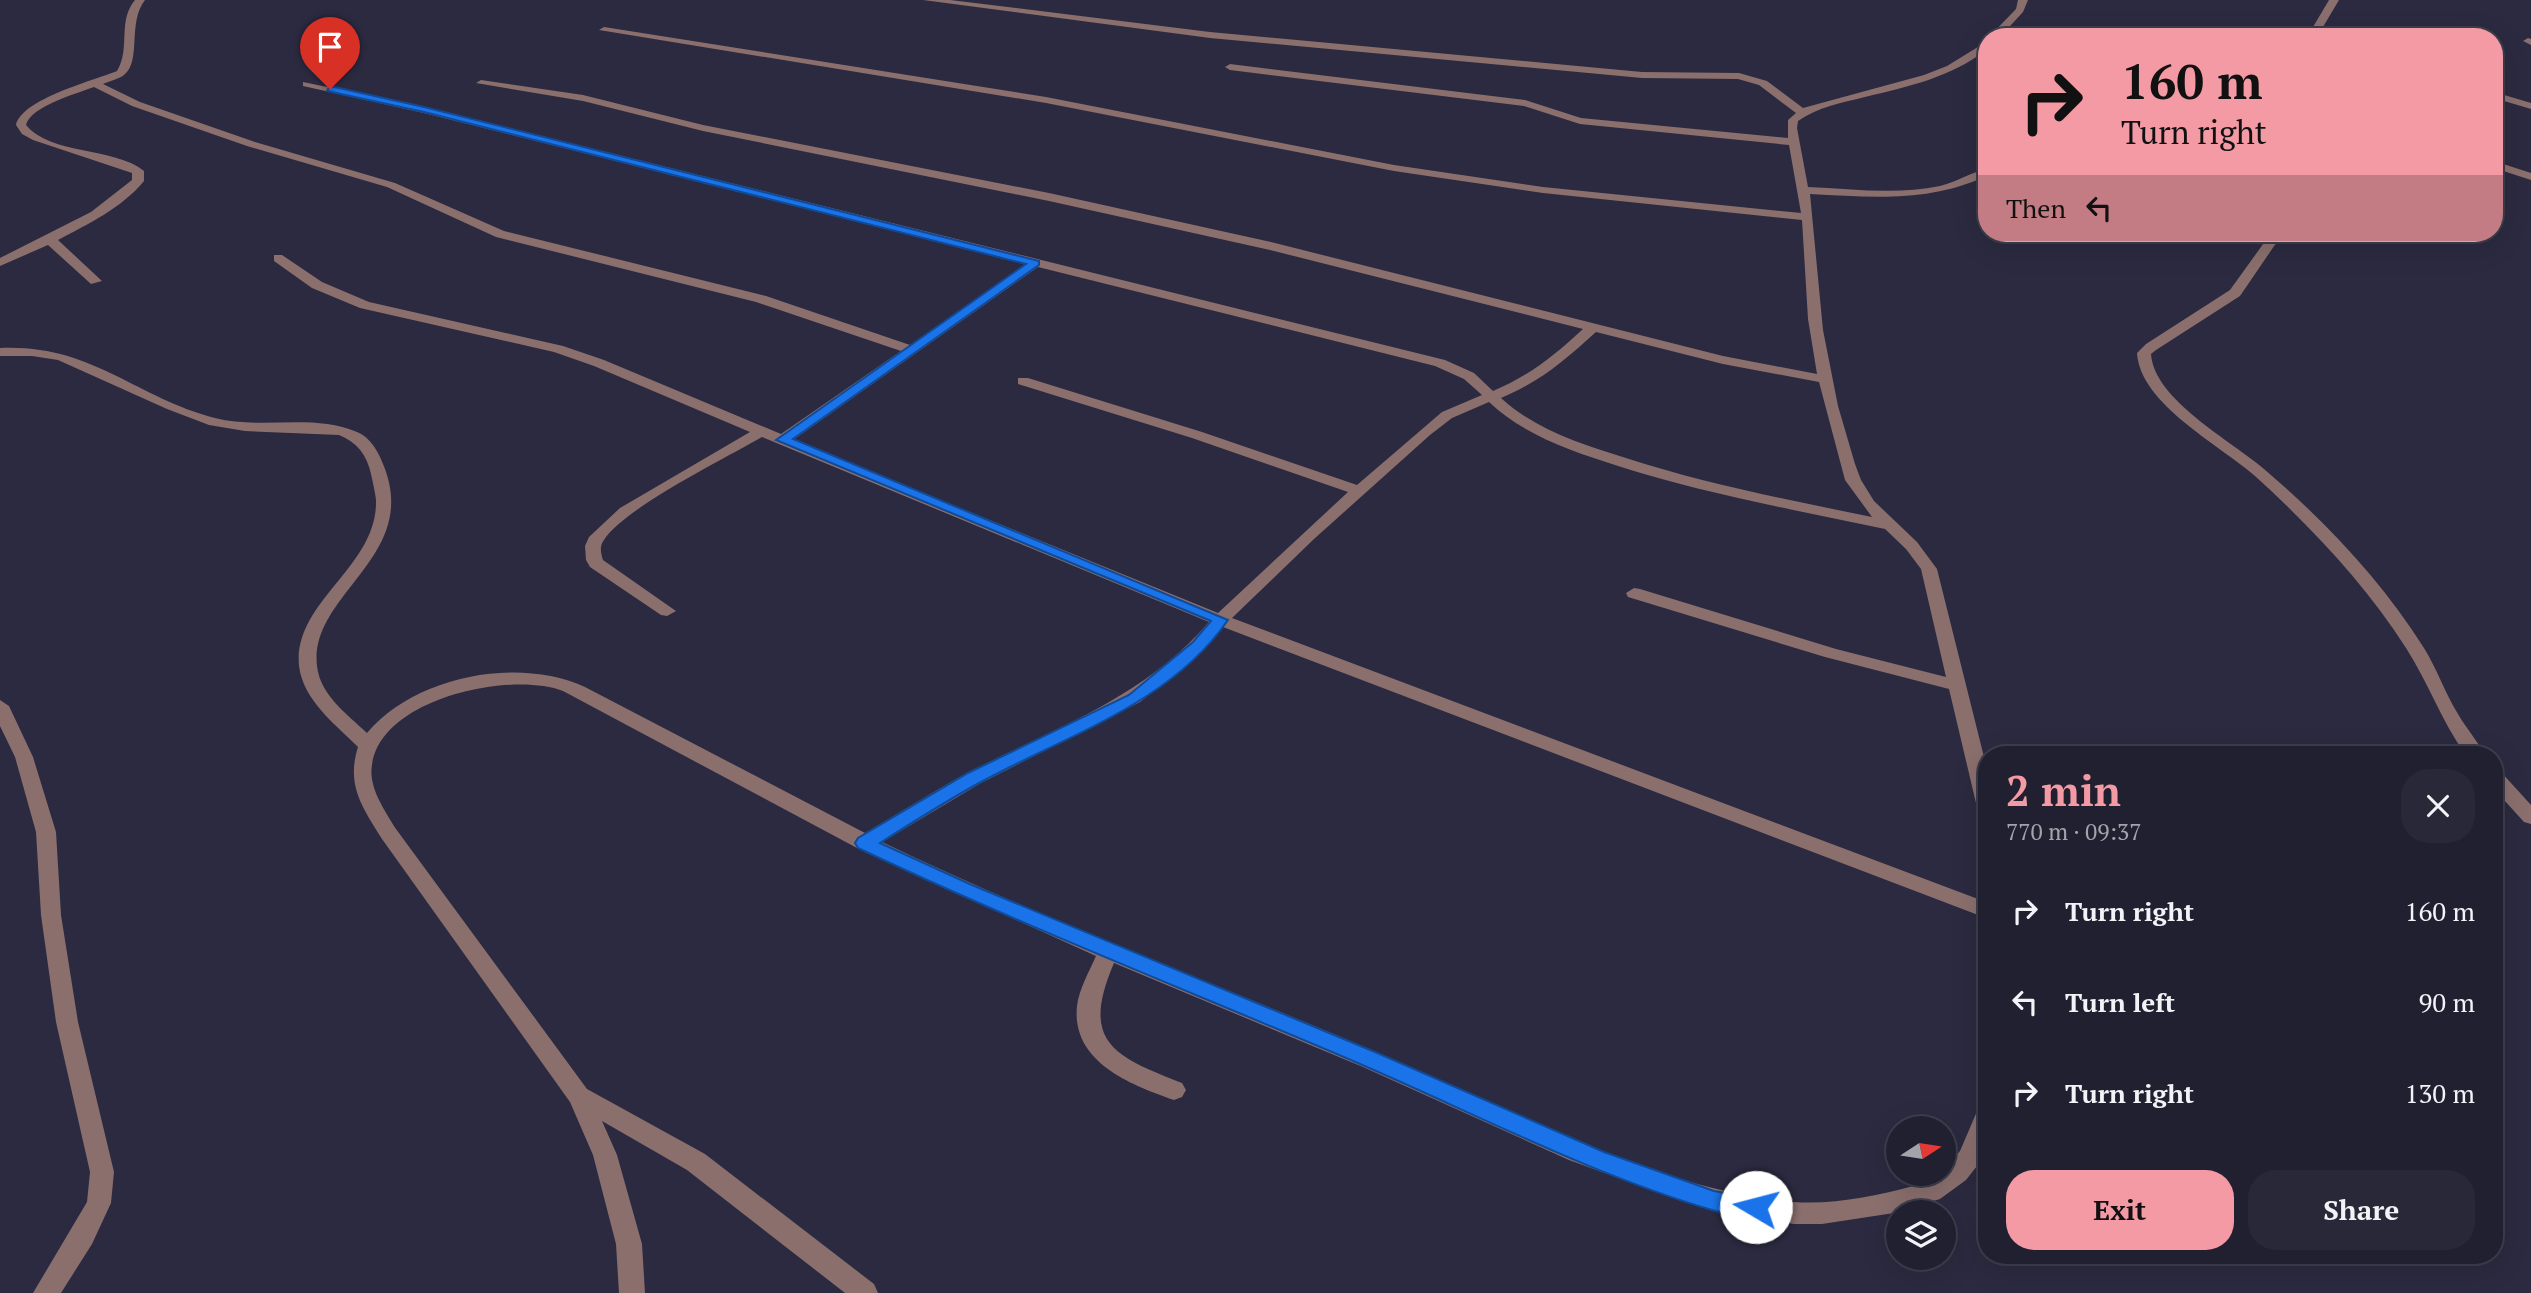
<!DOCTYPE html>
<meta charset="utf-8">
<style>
:root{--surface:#202030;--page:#282838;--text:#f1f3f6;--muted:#a2a3ab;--line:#3d3e4c;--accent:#f49aa5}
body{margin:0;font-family:"PT Serif",serif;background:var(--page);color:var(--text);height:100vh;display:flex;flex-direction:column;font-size:26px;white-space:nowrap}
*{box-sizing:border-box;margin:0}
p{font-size:23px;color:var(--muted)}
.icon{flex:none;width:38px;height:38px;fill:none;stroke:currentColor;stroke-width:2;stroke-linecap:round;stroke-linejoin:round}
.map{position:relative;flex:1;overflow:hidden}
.drawer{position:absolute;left:1978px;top:746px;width:525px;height:518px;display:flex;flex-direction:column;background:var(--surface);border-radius:28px;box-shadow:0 7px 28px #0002,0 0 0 2px var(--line)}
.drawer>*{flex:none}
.guide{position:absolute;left:1978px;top:28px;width:525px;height:214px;border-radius:28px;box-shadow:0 7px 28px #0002,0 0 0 2px var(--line);background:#f49aa5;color:#111;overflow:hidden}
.needle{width:46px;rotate:78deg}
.controls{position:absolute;left:1886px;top:1116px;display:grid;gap:14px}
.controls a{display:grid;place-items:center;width:70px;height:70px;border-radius:50%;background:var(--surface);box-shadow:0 7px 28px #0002,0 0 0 2px var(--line);font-size:35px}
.pin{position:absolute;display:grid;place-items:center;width:60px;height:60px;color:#fff;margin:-72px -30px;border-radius:50% 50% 50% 0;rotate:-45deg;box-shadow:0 0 7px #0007}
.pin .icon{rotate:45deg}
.me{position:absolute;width:77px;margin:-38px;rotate:278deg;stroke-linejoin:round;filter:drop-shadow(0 0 5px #0008)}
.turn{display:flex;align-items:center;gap:24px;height:147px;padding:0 28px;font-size:32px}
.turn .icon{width:91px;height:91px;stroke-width:2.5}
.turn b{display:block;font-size:49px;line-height:60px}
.then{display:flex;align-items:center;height:66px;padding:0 28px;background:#0003;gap:14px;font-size:26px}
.round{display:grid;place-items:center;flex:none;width:74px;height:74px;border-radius:28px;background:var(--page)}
.summary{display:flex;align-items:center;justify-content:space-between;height:119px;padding:0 28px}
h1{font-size:42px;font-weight:700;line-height:52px;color:var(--accent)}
.action{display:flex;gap:14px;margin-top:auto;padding:14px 28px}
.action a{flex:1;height:80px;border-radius:28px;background:var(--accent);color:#111;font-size:28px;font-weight:700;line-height:80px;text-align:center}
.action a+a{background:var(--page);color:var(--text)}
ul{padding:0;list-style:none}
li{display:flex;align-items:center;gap:21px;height:91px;padding:0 28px}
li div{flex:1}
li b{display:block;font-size:26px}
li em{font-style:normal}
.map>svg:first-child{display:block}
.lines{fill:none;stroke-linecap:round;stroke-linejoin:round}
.minor{fill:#8a6f6d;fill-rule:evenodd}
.route{fill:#1a73e8;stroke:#114b97;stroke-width:2}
</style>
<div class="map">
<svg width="2531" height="1293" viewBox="0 0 2531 1293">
<rect width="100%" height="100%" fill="#2b2a40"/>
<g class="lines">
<!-- minor -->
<path class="minor" d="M135 0H145C127 23 142 61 124 75 119 79 109 81 103 84L140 102 255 142 395 183 504 231 766 296 910 345 1026 264 424 113 303 86V82L424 107 1445 360 1474 373 1493 391C1529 376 1555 355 1583 329L1270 250 1049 201 703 131 583 101 476 83 481 80 583 95 703 125 1049 193 1271 242 1723 356 1817 374 1808 319 1802 220 1543 193 1394 171 1046 103 599 30 604 27 1046 97 1394 165 1543 187 1801 213 1789 145 1580 124 1524 106 1230 70 1225 67 1230 64 1525 100 1581 118 1788 138V120L1796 113 1759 85 1738 79 1642 78 1210 38 923 0H950L1210 32 1642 72 1739 73 1767 81 1803 108 1924 75 1947 66 1986 42V50C1952 77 1907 87 1865 97 1841 103 1818 107 1798 121L1797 128 1808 187C1852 189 1897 195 1940 186 1956 182 1970 173 1986 169V176C1929 203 1871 197 1810 194L1823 330 1838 406 1855 464 1861 480 1874 501 1917 542 1937 569 1986 765V810L1979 808 1976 803 1949 689 1825 657 1628 597 1626 593 1634 588 1640 589 1836 649 1946 677 1921 569 1906 549 1885 529C1795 510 1706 494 1618 466 1572 451 1525 436 1489 402L1452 418 1430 435 1314 539 1232 618 1986 902V918L1223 627 1204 650 1140 702 981 783 882 842C1044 920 1210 981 1376 1052 1511 1109 1645 1187 1794 1202 1832 1205 1877 1196 1913 1186 1924 1184 1934 1174 1944 1174V1169L1960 1151 1978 1109 1986 1106V1147L1977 1166 1966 1180 1940 1199 1894 1213 1822 1224H1794L1739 1215 1684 1202 1569 1160 1363 1067 1114 963C1080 1042 1113 1056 1182 1083L1186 1090 1182 1097 1174 1100C1131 1085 1071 1062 1077 1006 1079 989 1089 972 1096 956L857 848 563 691C511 671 381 698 372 765 368 787 385 811 396 829L587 1089 705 1154 874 1284 878 1293H845L687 1170 602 1121 617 1155 642 1244 645 1293H619L616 1244 593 1155 570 1102 382 839C362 807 346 785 358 747 336 725 303 700 299 666 293 601 378 567 376 500 375 492 373 483 371 474 367 455 357 442 339 435L245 431 209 425 167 409 58 360 32 356H0V348C92 344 134 397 215 418 261 430 313 413 357 432 370 437 378 451 383 464 422 557 309 593 317 666 320 695 348 715 367 733 415 676 518 656 585 687L865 833C900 813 935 790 971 771 1056 728 1146 696 1209 622L762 437C726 458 624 508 604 540 599 546 601 554 603 560L676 611 667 616 661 615 590 567 586 560 585 546 589 537 620 508 750 432 594 366 554 352 360 308 312 288 274 261V255H282L322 282 369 302 563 346 604 360 781 434 901 351 756 302 496 237 387 187 247 146 132 106 94 87C76 94 31 106 26 125 50 155 115 147 144 171V181C122 208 88 224 58 240L102 281 91 284 48 245 0 266V258L91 212 132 180V173L33 140 22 134 16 125C22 99 92 81 117 71 131 48 117 21 135 0ZM1038 267 1435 366 1464 379 1482 395 1442 412 1357 485 1202 432 1028 378H1018V384L1192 438 1348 492 1218 613 793 440ZM1596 332 1723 364 1819 382 1845 480 1872 517C1789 500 1706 484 1626 458 1581 444 1536 430 1501 398 1541 381 1564 361 1596 332Z
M2018 0H2028L2023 12 2000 37H1989L2016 9Z
M2329 0H2339L2323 27 2328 37H2318L2313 27Z
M2528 38 2531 39V45L2523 41Z
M2494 92 2531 103V109L2494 98Z
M2494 161 2531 173V180L2494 168Z
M2271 233H2283L2240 296 2156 350 2151 354C2154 400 2232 441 2264 469 2324 520 2382 581 2424 648 2437 669 2445 693 2458 714 2466 728 2477 740 2484 754H2465C2441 720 2428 682 2406 648 2365 584 2311 527 2255 476 2220 445 2140 404 2137 353L2146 344 2230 290Z
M0 700 9 706 33 757 56 832 61 915 78 1022 114 1172 111 1203 92 1244 61 1293H33L87 1202 90 1172 56 1022 41 915 36 832 15 757 0 726Z
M2494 770 2501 772 2531 805V824L2524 822 2494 789Z"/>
</g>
<!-- route -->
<path class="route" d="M330 86 424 107 1039 261V265L793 439 1228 620C1170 704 1067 735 981 782 946 801 913 822 880 843L972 885 1375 1052 1604 1152 1714 1191 1764 1200 1768 1207 1764 1214C1750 1219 1727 1215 1712 1210 1590 1174 1476 1114 1360 1064 1192 992 1023 926 858 848L855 843 858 838 968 773 1129 695 1193 642 1211 621 776 440 1026 264 424 112 327 91Z"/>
</svg>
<div class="controls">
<a><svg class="needle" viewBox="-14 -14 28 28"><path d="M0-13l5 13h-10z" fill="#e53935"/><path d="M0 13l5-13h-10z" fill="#a2a3ab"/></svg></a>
<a><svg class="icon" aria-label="layers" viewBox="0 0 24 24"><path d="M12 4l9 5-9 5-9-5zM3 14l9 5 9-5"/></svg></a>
</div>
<div class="pin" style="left:330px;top:89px;background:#d93025"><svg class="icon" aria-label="arrive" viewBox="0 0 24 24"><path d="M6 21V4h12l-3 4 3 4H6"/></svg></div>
<svg class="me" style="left:1756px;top:1207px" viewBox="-20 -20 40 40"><circle r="19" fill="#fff"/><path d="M0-13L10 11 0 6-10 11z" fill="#1a73e8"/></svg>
<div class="guide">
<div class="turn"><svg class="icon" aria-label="right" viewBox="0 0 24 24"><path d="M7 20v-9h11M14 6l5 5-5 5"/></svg><div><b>160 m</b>Turn right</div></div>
<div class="then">Then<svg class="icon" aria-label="left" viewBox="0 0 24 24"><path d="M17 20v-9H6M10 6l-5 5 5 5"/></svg></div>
</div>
<section class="drawer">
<div class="summary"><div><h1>2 min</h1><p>770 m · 09:37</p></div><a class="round"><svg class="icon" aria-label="close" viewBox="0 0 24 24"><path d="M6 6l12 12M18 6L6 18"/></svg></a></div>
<ul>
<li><svg class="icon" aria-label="right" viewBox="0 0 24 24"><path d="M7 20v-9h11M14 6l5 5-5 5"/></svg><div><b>Turn right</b></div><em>160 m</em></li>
<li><svg class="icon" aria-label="left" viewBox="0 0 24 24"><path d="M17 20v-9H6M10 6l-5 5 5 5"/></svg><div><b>Turn left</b></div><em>90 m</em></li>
<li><svg class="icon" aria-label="right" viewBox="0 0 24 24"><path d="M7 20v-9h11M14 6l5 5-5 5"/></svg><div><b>Turn right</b></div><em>130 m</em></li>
</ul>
<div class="action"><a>Exit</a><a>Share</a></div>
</section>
</div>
